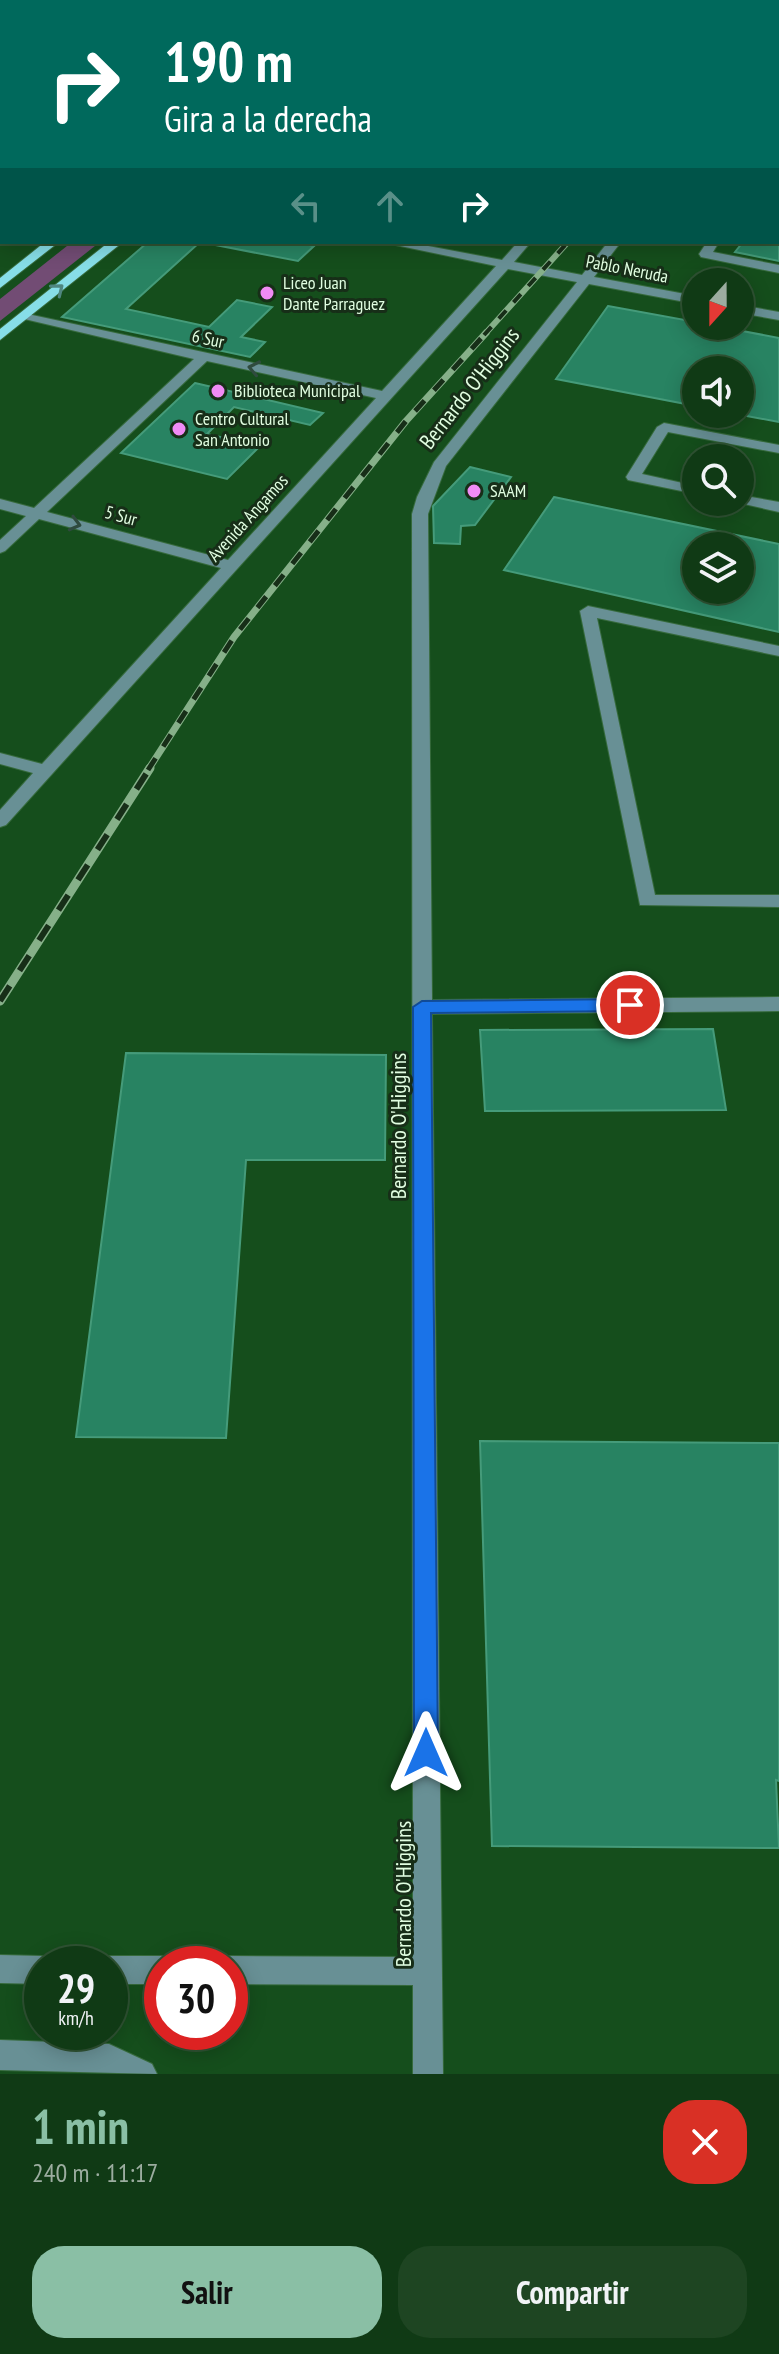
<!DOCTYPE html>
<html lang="es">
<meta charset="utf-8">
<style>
:root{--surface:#103a15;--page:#1e4522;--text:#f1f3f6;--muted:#9cada0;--line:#305434;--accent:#8abfa5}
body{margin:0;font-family:"PT Sans Narrow",sans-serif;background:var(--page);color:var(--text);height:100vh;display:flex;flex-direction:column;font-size:30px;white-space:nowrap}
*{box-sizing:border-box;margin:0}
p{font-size:26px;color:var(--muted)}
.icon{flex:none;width:44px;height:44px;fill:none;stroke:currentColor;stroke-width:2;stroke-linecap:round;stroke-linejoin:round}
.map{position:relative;height:2074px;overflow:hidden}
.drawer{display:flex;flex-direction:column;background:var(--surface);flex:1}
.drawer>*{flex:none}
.top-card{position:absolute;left:0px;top:0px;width:780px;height:244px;box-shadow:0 4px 20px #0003,0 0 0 2px var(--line);background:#00695c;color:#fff;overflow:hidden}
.needle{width:52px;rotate:201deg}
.tools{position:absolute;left:682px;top:268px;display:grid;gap:16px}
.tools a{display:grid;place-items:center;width:72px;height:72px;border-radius:50%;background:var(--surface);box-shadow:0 4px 20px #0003,0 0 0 2px var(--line);font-size:40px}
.speed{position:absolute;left:24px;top:1946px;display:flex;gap:16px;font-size:40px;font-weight:700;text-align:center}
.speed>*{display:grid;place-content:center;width:104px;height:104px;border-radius:50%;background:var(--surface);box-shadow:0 4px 20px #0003,0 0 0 2px var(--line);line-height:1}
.speed small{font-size:20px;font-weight:400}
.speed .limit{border:12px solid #d22;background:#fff;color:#111}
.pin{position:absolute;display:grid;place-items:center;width:68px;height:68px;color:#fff;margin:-34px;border:4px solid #fff;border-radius:50%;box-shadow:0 2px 8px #0007}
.me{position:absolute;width:88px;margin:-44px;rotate:0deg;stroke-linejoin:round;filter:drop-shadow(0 0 6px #0008)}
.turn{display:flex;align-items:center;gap:28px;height:168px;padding:0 32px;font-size:36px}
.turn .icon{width:104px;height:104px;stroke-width:2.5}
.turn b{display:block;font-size:56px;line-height:68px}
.lanes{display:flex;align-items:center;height:76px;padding:0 32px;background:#0003;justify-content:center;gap:40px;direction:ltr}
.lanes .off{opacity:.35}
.round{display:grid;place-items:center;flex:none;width:84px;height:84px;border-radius:32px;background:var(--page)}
.head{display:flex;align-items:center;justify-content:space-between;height:136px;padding:0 32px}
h1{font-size:48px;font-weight:700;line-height:60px;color:var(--accent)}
.primary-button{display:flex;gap:16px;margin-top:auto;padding:16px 32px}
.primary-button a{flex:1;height:92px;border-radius:32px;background:var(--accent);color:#111;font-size:32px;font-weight:700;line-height:92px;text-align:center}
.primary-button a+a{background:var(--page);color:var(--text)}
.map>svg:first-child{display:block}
.green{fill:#724c74}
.building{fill:#288362;stroke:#459b7a;stroke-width:2;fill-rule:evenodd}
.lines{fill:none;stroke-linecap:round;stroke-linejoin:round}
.minor-casing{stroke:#366a3c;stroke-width:2}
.major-casing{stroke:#366a3c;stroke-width:2}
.minor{fill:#689095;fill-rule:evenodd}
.major{fill:#87dee8;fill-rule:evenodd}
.rail-far2-casing{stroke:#86b089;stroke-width:6}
.rail-far1-casing{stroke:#86b089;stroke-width:7}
.rail-casing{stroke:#86b089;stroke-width:9}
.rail-far2{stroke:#172e18;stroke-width:4;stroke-dasharray:11;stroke-linecap:butt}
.rail-far1{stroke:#172e18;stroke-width:5;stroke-dasharray:14;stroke-linecap:butt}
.rail{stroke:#172e18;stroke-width:6;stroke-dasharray:18;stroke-linecap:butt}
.oneway{stroke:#4f8680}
.oneway2{stroke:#2f4b3e}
.route{fill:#1a73e8;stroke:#114b97;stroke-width:2}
.poi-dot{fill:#f08bf5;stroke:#172e18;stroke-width:3}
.labels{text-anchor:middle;stroke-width:6;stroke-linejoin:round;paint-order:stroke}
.far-street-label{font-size:18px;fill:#e1fee1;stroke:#172e18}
.far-poi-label{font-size:18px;fill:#e1fee1;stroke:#172e18;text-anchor:start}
.street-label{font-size:22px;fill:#e1fee1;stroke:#172e18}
</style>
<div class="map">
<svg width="779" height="2074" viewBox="0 0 779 2074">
<rect width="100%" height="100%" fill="#154e1c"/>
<!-- green -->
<path class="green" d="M435 0H750L433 2Z
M72 242H100L0 321V299Z"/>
<!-- building -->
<path class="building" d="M779 195V261L735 252 743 242H778Z
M148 242H293L314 246 298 261 200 242 126 309 209 327 237 300 272 307 241 337 265 342 250 357 62 317Z
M608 306 696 322V326H716L779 338V422L736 414H740V370H696V406L556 379Z
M195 383 323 413 310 425 234 407 207 434 260 446 227 479 121 453Z
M470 467 511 477 475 525 461 526 460 544 434 543 433 506Z
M554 497 779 544V632L504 570ZM696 546H740V590H696Z
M713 1029 726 1110 485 1111 480 1030Z
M126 1053 386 1055 385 1160H246L226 1438 76 1437Z
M480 1441 779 1443V1781L776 1780 779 1848 492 1846Z"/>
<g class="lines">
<defs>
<path id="minor" d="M54 0H72L73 2H55Z
M168 0H180L167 2Z
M234 0H246L233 2Z
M754 0H766L753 2Z
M0 33H2V39H0Z
M778 52H779V58H778Z
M778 88H779V94H778Z
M0 115H2V121H0Z
M2 152V161L0 162V153Z
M779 160V168L778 169V161Z
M381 242H407L502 260 518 242H531L514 262 582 275 608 242H621L594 277 696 296V304L589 284 446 466 428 514 432 1000 779 997V1011L432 1014 443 2074H413V1985L230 1984V1964H218L220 1960 230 1956 413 1957 412 514 417 497 434 462 577 282 508 269 6 825 0 827V810L33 773 0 764V753L42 764 221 568 39 519 5 551 0 553V540L26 516 0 509V499L34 508 194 359 16 317 23 313 382 391 496 266ZM207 361 376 398 228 560 47 512Z
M707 242H719L713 252 779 265V273L701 257 699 254Z
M740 305 779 312V320L740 313Z
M664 423 779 445V453L668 432 642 474 696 486V494L628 480 626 477 657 427Z
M740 495 779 502V512L735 502H740Z
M588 606 779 646V656L597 618 655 895H779V907L640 905 580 611Z
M0 1955 42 1956 52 1960 54 1964H42V1984L0 1983Z
M110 1956H162L172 1960 174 1964H162V1984H110V1964H98L100 1960Z
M0 2040 109 2044 152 2064 157 2074 0 2070Z"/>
<path id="major" d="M358 0H370L357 2Z
M411 0H423L410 2Z
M45 242H59L0 288V278Z
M109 242H123L0 340V329Z"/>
</defs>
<!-- minor casing -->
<use href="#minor" class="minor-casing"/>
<!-- major casing -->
<use href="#major" class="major-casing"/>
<!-- minor -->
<use href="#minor" class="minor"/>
<!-- major -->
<use href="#major" class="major"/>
<defs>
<path id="rail-far2" d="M484 335 568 242"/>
<path id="rail-far1" d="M148 770 234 637 406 421 486 333"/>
<path id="rail" d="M0 1001 150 768"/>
</defs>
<!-- rail-far2 casing -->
<use href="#rail-far2" class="rail-far2-casing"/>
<!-- rail-far1 casing -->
<use href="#rail-far1" class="rail-far1-casing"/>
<!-- rail casing -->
<use href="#rail" class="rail-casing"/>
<!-- rail-far2 -->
<use href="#rail-far2" class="rail-far2"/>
<!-- rail-far1 -->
<use href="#rail-far1" class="rail-far1"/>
<!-- rail -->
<use href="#rail" class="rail"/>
</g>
<!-- one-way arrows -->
<defs><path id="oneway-chevron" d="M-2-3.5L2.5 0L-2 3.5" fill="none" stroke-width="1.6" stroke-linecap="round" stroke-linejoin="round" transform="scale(2)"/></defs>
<use class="oneway" href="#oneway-chevron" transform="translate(58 289) rotate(-39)"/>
<g class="oneway2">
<use href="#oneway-chevron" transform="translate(254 368) rotate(-168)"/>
<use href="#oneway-chevron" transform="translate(75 524) rotate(15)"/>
</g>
<!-- route -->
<path class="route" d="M630 999 639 1005 630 1011 431 1013 438 1753 434 1762 426 1765 417 1762 414 1753 413 1007 422 1001Z"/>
<!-- markers -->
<g class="poi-dot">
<circle cx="267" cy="293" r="8"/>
<circle cx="218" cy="391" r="8"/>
<circle cx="179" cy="429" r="8"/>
<circle cx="474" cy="491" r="8"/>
</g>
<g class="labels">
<!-- far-street labels -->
<g class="far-street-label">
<text transform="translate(627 269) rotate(11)" y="6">Pablo Neruda</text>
<text transform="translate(208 339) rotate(12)" y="6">6 Sur</text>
<text transform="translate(121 516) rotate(15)" y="6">5 Sur</text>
<text transform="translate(248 518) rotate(-48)" y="6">Avenida Angamos</text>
</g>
<!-- far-poi labels -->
<g class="far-poi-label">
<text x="283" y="289">Liceo Juan<tspan x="283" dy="21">Dante Parraguez</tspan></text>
<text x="234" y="397">Biblioteca Municipal</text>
<text x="195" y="425">Centro Cultural<tspan x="195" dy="21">San Antonio</tspan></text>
<text x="490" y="497">SAAM</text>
</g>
<!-- street labels -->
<g class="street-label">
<text transform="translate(469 388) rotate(-52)" y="8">Bernardo O'Higgins</text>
<text transform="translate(398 1126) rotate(-90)" y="8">Bernardo O'Higgins</text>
<text transform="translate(403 1894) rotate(-90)" y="8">Bernardo O'Higgins</text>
</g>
</g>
</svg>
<div class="tools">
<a><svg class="needle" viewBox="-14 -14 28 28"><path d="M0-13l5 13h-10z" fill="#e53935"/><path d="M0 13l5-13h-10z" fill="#9cada0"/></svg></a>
<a><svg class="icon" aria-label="sound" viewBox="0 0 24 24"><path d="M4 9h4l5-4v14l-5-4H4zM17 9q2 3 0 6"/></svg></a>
<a><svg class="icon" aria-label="search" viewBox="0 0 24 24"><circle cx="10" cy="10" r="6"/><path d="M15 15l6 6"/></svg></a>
<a><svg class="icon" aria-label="layers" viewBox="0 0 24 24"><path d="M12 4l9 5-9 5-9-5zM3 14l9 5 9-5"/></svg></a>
</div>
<div class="speed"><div>29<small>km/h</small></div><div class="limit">30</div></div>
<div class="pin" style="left:630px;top:1005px;background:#d93025"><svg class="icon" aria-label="arrive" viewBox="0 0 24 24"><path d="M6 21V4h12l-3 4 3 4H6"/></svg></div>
<svg class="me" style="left:426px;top:1753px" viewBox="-20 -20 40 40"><path d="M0-17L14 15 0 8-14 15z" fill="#1a73e8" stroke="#fff" stroke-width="4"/></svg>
<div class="top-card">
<div class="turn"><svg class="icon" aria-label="right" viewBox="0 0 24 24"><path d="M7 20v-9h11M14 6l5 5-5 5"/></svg><div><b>190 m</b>Gira a la derecha</div></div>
<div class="lanes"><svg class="icon off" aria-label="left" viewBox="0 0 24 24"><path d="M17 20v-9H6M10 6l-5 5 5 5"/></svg><svg class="icon off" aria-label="ahead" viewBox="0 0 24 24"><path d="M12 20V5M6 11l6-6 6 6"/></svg><svg class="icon" aria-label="right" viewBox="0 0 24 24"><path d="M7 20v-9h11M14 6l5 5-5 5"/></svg></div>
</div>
</div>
<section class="drawer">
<div class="head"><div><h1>1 min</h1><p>240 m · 11:17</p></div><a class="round" style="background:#d93025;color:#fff"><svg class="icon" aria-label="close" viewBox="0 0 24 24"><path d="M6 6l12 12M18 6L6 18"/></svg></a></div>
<div class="primary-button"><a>Salir</a><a>Compartir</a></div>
</section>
